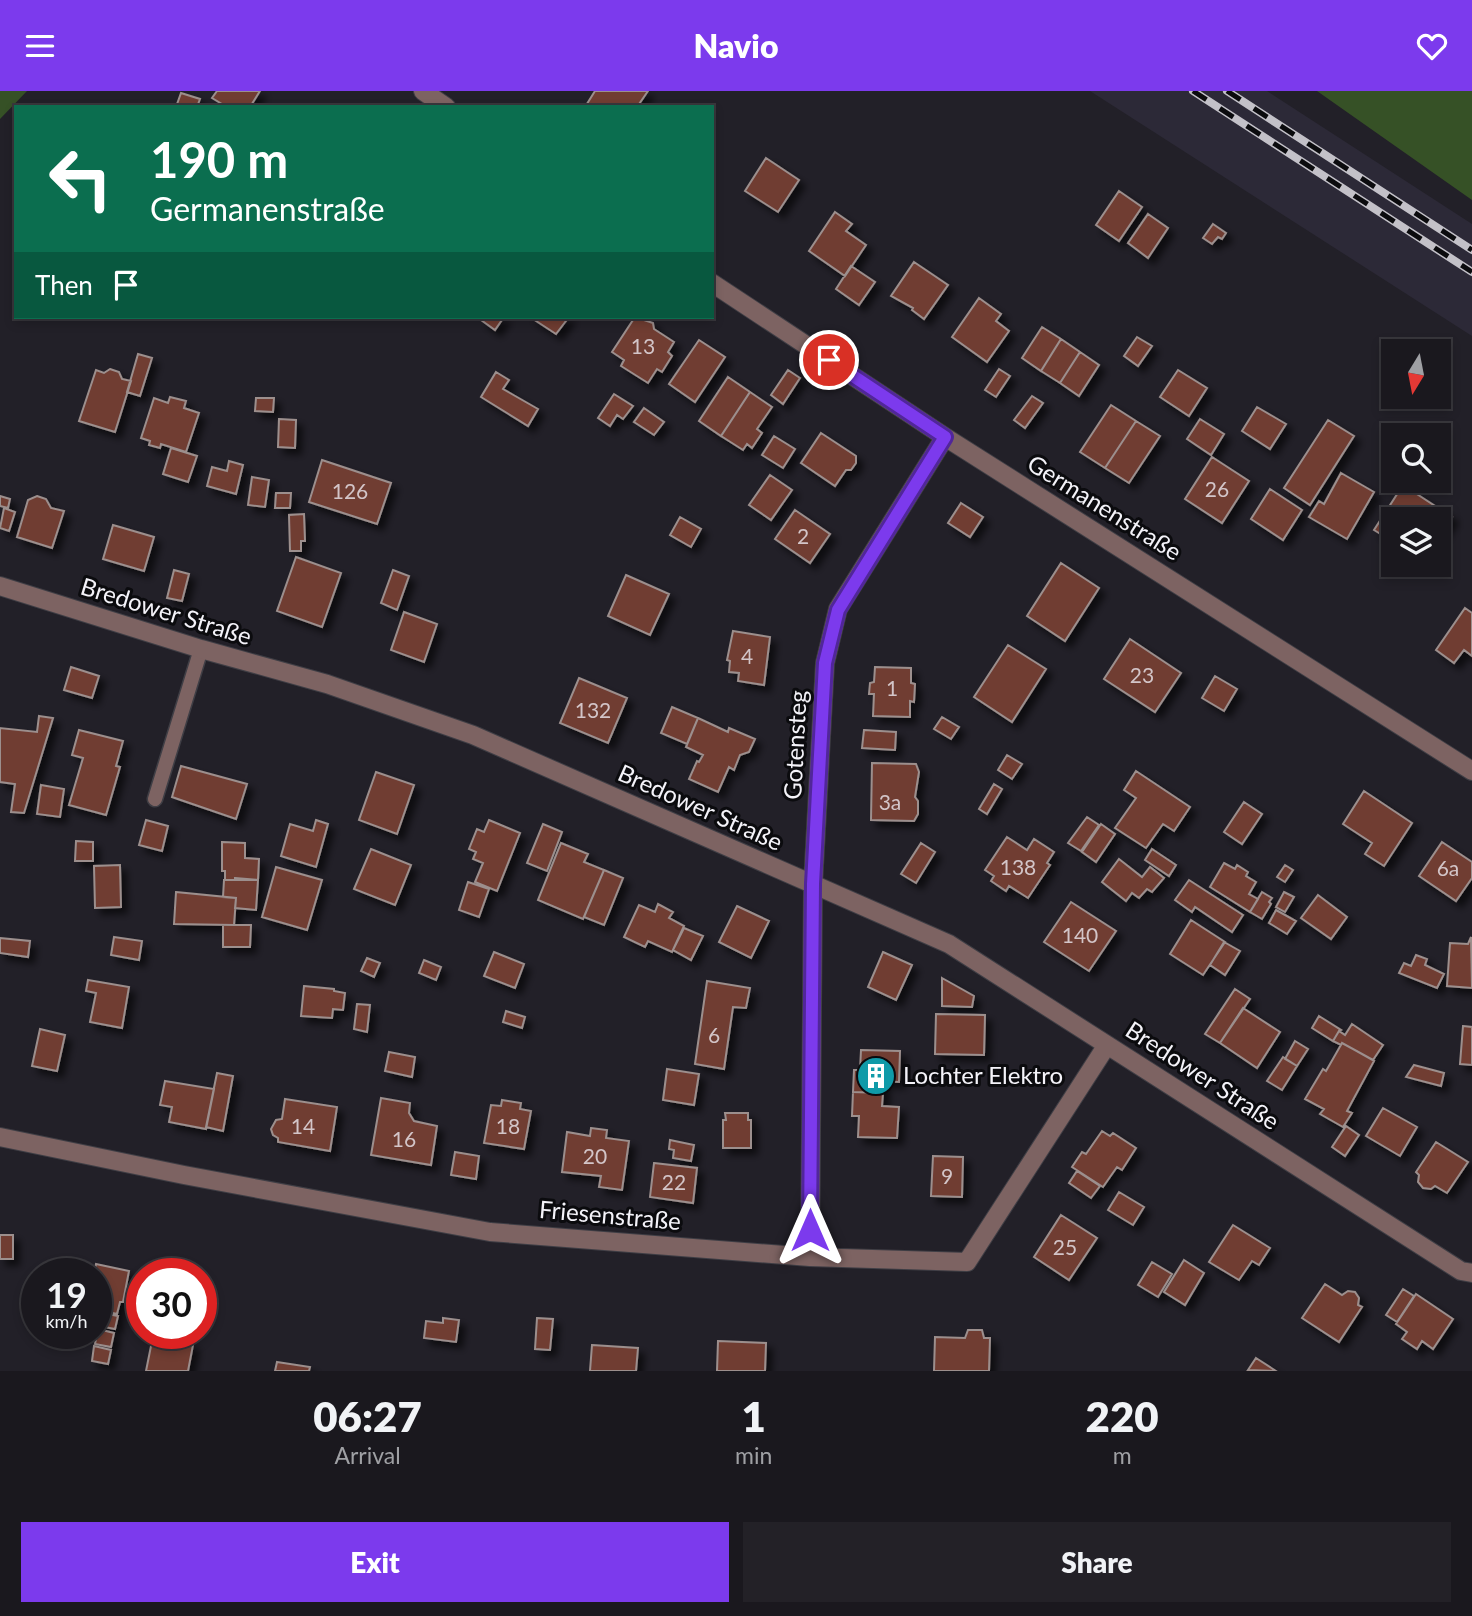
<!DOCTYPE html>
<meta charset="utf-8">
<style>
:root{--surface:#1a181e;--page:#232127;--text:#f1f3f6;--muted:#9fa0a4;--line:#38373c;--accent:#7c3aed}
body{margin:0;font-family:Lato,sans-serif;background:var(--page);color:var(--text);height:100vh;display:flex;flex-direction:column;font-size:26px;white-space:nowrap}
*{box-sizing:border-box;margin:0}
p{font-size:23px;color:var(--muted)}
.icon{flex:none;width:38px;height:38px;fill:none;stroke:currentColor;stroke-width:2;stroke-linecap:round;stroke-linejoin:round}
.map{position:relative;height:1280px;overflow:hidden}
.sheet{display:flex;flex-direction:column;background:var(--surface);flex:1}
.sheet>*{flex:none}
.banner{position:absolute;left:14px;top:14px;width:700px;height:214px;border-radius:0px;box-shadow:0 4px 10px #0003,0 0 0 2px var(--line);background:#0b6e4f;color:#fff;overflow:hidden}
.needle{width:46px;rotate:190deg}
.buttons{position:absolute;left:1381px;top:248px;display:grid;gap:14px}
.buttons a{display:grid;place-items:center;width:70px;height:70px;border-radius:0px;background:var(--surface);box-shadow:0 4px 10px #0003,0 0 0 2px var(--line);font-size:35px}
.speed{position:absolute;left:21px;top:1167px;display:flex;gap:14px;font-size:35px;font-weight:700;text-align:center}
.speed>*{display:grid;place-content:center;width:91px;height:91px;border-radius:50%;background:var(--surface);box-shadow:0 4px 10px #0003,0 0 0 2px var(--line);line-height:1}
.speed small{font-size:18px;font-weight:400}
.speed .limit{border:10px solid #d22;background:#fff;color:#111}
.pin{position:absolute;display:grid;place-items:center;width:60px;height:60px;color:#fff;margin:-30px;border:4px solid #fff;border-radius:50%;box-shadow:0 2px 7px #0007}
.me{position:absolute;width:77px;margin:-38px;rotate:0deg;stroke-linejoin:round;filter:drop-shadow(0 0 5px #0008)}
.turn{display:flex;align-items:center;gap:24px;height:147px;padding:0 21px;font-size:32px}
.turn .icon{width:91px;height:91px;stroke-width:2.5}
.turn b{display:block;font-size:49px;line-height:60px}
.then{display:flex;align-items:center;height:66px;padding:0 21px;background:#0003;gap:14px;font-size:26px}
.eta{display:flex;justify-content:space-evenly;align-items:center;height:119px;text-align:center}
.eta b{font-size:42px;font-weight:800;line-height:49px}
.button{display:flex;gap:14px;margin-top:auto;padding:14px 21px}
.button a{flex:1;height:80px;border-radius:0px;background:var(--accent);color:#fff;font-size:28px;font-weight:800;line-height:80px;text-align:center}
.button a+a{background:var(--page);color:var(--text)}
header{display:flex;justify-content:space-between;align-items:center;height:91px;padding:0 21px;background:var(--accent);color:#fff;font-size:32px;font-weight:800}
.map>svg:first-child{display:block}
.built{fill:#2c2937}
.forest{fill:#365126}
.building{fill:#703c33;stroke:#9c8f8d;stroke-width:2;filter:url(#shadow)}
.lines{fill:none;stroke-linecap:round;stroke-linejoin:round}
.lane-casing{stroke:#3f3e45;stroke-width:17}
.street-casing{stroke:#3f3e45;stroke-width:20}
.lane{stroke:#7d6362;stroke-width:14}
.street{stroke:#7d6362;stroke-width:18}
.rail-casing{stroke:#c3c1c8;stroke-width:8}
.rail{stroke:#0b0b0e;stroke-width:5;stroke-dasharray:16;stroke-linecap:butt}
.route-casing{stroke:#51269a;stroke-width:18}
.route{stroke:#7c3aed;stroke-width:12}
.labels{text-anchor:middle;stroke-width:6;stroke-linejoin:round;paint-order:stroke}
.number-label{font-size:21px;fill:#d3c5c8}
.street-label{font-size:24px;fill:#f4f3f9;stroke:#0b0b0e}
.poi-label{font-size:24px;fill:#f4f3f9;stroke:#0b0b0e;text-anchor:start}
</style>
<header><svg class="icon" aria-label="menu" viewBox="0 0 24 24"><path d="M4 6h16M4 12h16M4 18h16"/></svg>Navio<svg class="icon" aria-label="heart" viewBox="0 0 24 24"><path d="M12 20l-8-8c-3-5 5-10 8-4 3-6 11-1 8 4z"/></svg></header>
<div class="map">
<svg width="1472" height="1280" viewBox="0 0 1472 1280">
<defs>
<filter id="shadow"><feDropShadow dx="6" dy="6" stdDeviation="3.5" flood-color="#0009"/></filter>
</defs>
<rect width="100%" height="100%" fill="#222028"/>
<!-- built -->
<path class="built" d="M1090 0H1267L1472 133V245Z"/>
<!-- forest -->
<path class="forest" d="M0 0H27L0 28Z
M1317 0H1472V109Z"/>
<!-- building -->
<path class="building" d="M217 0H260L250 16H227L212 7Z
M595 0H648L637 16H585Z
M181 2 200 8 197 16H176Z
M766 67 799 89 778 121 745 100Z
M1119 100 1142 116 1119 150 1096 134Z
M835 121 852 133 846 140 866 154 845 185 809 160Z
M1148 123 1168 137 1148 167 1128 152Z
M1213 133 1226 142 1222 148 1218 146 1212 153 1203 147Z
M914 171 948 194 924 228 912 219 913 217 891 205Z
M851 175 875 191 859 214 836 198Z
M979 207 1001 223 996 230 1009 240 987 271 952 246Z
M483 226H504L495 239 481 229Z
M530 226H569L556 243Z
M635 226 653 232 654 238 674 251 668 261 672 265 662 281 657 278 648 292 621 275 624 269 612 261Z
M1042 236 1061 248 1041 280 1022 267Z
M1137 246 1152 255 1138 275 1124 265Z
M1061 248 1080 261 1060 292 1041 280Z
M699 249 725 266 695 311 669 293Z
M1080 261 1099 274 1079 305 1060 292Z
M138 263 152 267 140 305 127 301Z
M110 278 119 281 122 288 131 290 115 341 79 330 96 279 104 282Z
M999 278 1010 285 996 306 985 299Z
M788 279 800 287 783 313 771 304Z
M1178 279 1207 297 1189 325 1160 306Z
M496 281 509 289 503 298 538 318 528 335 481 306Z
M728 286 750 301 721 345 699 330Z
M750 301 772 316 757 338 762 342 752 357 747 353 743 359 721 345Z
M614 303 633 315 623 328 617 324 610 335 598 327Z
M1032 305 1043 312 1025 337 1014 329Z
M170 306 186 310 184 317 199 322 186 361 161 353 160 357 149 354 150 350 141 347 154 307 168 312Z
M256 307H274L273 321 255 320Z
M1111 314 1136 330 1105 377 1080 361Z
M1257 316 1286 333 1270 358 1242 340Z
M644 317 664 331 654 344 634 331Z
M279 328 296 329 295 357 278 356Z
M1200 328 1224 343 1211 364 1187 348Z
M1328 329 1354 345 1310 414 1284 397Z
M1136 330 1160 345 1129 392 1105 377Z
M821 342 856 365V372L851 379H846L835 395 801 372Z
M774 345 795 358 783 377 762 364Z
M171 357 197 365 188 391 163 383Z
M1212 366 1249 390 1222 432 1185 408Z
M322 369 391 392 377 433 309 411Z
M229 370 243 374 236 403 207 395 212 376 227 380Z
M1341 382 1374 401 1347 448 1309 426 1319 410 1324 413Z
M770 384 792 399 771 429 749 414Z
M252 386 269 389 265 416 248 414Z
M1403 394 1452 426 1438 447V429H1393V457L1389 455 1392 450 1374 439Z
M1270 398 1302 419 1283 449 1251 428Z
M276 402H291L290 417H275Z
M0 405 10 408 8 417 0 415Z
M37 405 46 408 51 417 64 420 52 457 17 446 28 409Z
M961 412 983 426 970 446 948 432Z
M4 417 15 421 9 440 0 437Z
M795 419 830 443 810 472 775 448Z
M304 423 305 450H301V460H290L289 424Z
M680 426 701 438 691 456 670 444Z
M113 434 154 446 144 480 103 468Z
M296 466 341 482 322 536 277 520Z
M1061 472 1099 497 1065 550 1027 525Z
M174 479 189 483 182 510 167 507Z
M393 479 409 485 397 519 381 512Z
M626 484 669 503 650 544 608 525Z
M1465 517 1472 522V565L1464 559 1454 572 1436 559Z
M404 521 437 533 424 571 391 559Z
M733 540 770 546 764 594 738 590 739 582 729 581 730 570 727 569Z
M1130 548 1181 582 1155 621 1104 588Z
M1008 554 1046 578 1012 631 974 606Z
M71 576 99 585 92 607 64 599Z
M875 576 911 577V592L915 593 914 611 910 610V626L873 625 874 603H869L870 592 874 591Z
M1215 585 1237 598 1224 620 1202 607Z
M579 587 627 607 608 652 560 632Z
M672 616 698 627 687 653 661 642Z
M39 625 53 627 24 722 11 721 15 693 0 691V637L37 641Z
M942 626 959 636 951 648 934 638Z
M698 627 728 641 729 637 755 648 749 661 740 664 734 679 729 676 718 701 689 688 697 670 699 671 703 664 686 656Z
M79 639 123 650 116 675 120 676 106 724 69 714 83 667 72 664Z
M864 639 896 641 895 659 862 657Z
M1007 664 1022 673 1012 688 998 679Z
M872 672 916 673 919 681 915 706 918 710V723L914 730 871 729Z
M181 675 247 693 236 728 172 706Z
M1136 680 1190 716 1174 740 1163 733 1146 757 1115 737 1136 707 1124 699Z
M376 681 414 694 397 743 359 729Z
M994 693 1002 698 987 723 979 718Z
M41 694 64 698 60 726 37 723Z
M1364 700 1412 732 1384 775 1365 763 1372 752 1343 733Z
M1244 711 1262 723 1242 753 1224 741Z
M1087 726 1099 734 1081 760 1068 752Z
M146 729 168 735 162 760 139 754Z
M316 729 328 733 316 776 281 765 290 733 313 740Z
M489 729 520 742 497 800 475 791 483 772 473 768 476 761 469 758 477 738 484 741Z
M543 733 562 741 547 780 527 772Z
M1101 733 1115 743 1096 771 1082 761Z
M1007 746 1027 759 1034 748 1054 761 1047 772 1050 774 1028 807 1009 795 1006 800 991 790 994 785 985 779Z
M76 750 93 751V770H75Z
M222 751 245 752V767L259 768 258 789H225V780H222Z
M1442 751 1472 771V787L1456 810 1419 785Z
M561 752 588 763 584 771 604 779 583 828 538 809Z
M921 752 935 761 916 792 901 783Z
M371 758 411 774 395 814 354 798Z
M1152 758 1176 774 1169 785 1145 769Z
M1119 768 1142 786 1150 776 1164 787 1152 801 1147 798 1139 807 1132 802 1126 810 1102 791Z
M1224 772 1235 778 1237 774 1248 781 1246 785 1256 791 1249 803 1258 808 1250 821 1210 796Z
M120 774 121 816 95 817 94 775Z
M1285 774 1293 779 1285 791 1277 786Z
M276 776 322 789 307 839 262 826Z
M604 779 623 787 604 834 584 826Z
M235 787 258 789 256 819 235 817 236 807 223 806 224 789H235Z
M1189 789 1243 824 1232 841 1195 816 1192 821 1175 809Z
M468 791 489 798 479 826 459 819Z
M176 801 236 807 234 834 174 833Z
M1262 801 1272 807 1269 811 1271 813 1262 828 1250 821Z
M1284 801 1294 806 1285 821 1276 816Z
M1318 804 1347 826 1331 848 1301 827Z
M1071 811 1116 840 1089 880 1044 851Z
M658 813 673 821 669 827 684 835 672 861 648 850 645 856 624 846 639 814 655 821Z
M737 815 769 830 751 867 719 851Z
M1276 819 1296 830 1287 843 1269 832Z
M1191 829 1225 851 1203 884 1170 863Z
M223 834H251L250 856H223Z
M684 837 703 845 691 869 673 859Z
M114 846 142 850 139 869 111 864Z
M1471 846 1472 897 1447 895 1450 852 1468 853Z
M0 847 30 850 28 866 0 862Z
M1224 851 1240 860 1225 884 1210 874Z
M494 861 524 873 515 897 484 885Z
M883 861 912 874 896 909 868 896Z
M1416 864 1427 868 1425 874 1444 883 1437 897 1399 882 1404 872 1411 875Z
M367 867 380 872 374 886 361 880Z
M424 869 441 876 436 889 419 882Z
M942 887 974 905 972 916 942 915Z
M88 889 129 896 122 937 90 931 96 902 86 900Z
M707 890 750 897 746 917 733 916 724 978 695 973Z
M304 895 334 898V900L345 902 343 919 333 918 332 927 301 925Z
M1235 898 1250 908 1220 952 1205 943Z
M357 913 370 914 367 941 354 938Z
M1243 917 1280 941 1257 977 1220 952Z
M506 920 525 926 522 937 503 931Z
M936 923 985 924 984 964 935 963Z
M1319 925 1341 939 1339 940 1333 950 1312 937Z
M1352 933 1383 954 1373 969 1342 952 1341 954 1333 950 1339 940 1345 944Z
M1463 935 1472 936V974L1460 973Z
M40 938 65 944 57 980 32 975Z
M1295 950 1308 958 1297 975 1285 968Z
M1342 952 1374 970 1347 1020 1352 1022 1343 1036 1320 1023 1324 1018 1305 1008 1323 978 1326 980Z
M861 959 900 960 899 991 883 990V1002L853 1001 854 979H860Z
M389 961 415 966 412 986 385 980Z
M1283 966 1297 975 1282 999 1267 990Z
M1414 974 1444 982 1441 995 1406 986Z
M667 978 699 983 694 1014 663 1009Z
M217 982 233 985 223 1040 206 1036Z
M165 990 214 998 206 1038 169 1031 172 1016 160 1014Z
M853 1001 883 1002 882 1015 899 1016 897 1047 858 1046 859 1025H852Z
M381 1007 410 1012 409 1022 414 1030 437 1035 431 1074 371 1064Z
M285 1008 337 1016 330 1060 278 1051V1047L273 1044 271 1038 276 1029 282 1028Z
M502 1009 521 1012 520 1018 531 1020 524 1058 484 1052 491 1014 501 1015Z
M1383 1017 1417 1036 1400 1065 1366 1045Z
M725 1022H748V1029H751V1057H723V1029H726Z
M1346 1035 1359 1044 1345 1065 1332 1056Z
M591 1037 607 1039 606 1047 629 1050 622 1099 599 1096 601 1085 562 1081 567 1041 590 1045Z
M1102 1040 1110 1045 1113 1042 1136 1057 1122 1079 1117 1076 1103 1096 1072 1076 1082 1061 1086 1063Z
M670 1049 694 1054 691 1070 673 1067 674 1059 669 1058Z
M1436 1051 1468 1071 1447 1102 1435 1095 1431 1098 1423 1097 1418 1091 1419 1084 1416 1081Z
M455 1061 479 1065 476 1088 451 1084Z
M933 1065 963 1066 962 1106 931 1105Z
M654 1072 697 1077 693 1112 650 1106Z
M1077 1080 1100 1095 1091 1107 1069 1092Z
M1119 1101 1144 1116 1133 1134 1108 1119Z
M1061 1124 1097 1147 1069 1189 1034 1166Z
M1233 1134 1270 1157 1259 1174 1252 1170 1239 1189 1209 1171Z
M0 1144H13V1168H0Z
M1184 1169 1204 1182 1185 1214 1164 1201Z
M1152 1171 1172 1183 1158 1206 1138 1194Z
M96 1173 129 1180 123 1211H120L117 1223 96 1218V1183H94Z
M1325 1193 1342 1204 1348 1200 1355 1201 1359 1207 1358 1214 1362 1216 1339 1251 1302 1227Z
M1403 1198 1414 1205 1397 1231 1386 1224Z
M1416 1203 1453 1228 1433 1258 1422 1250 1417 1258 1402 1248 1407 1241 1396 1233Z
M102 1222 118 1225 115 1238 99 1235Z
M443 1227 459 1229 456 1251 424 1247 426 1230 443 1232Z
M537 1227 553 1228 550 1259 535 1258Z
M98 1238 114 1242 111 1256 95 1253Z
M968 1239H982L984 1247H990L989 1280H934L935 1246 965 1247Z
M153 1245 193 1254 188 1280H146Z
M718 1250 766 1252 765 1280H717Z
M592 1254 638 1257 636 1280H590Z
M94 1255 111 1259 108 1273 92 1270Z
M1256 1267 1276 1280 1248 1279Z
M277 1271 310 1276 309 1280H275Z"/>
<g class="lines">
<defs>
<path id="lane" d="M155 708 201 558"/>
<path id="street" d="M423 0 446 16
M712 192 945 346 1472 680
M0 495 201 558 327 593 473 644 949 853 1461 1180 1472 1182
M0 1046 184 1084 490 1141 810 1166 967 1171 1107 954
M810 1166 813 793 825 572 838 518 945 346"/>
</defs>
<!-- lane casing -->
<use href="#lane" class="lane-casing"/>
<!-- street casing -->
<use href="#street" class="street-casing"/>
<!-- lane -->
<use href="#lane" class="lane"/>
<!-- street -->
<use href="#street" class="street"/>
<defs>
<path id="rail" d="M1193 0 1472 181
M1227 0 1472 159"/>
</defs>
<!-- rail casing -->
<use href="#rail" class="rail-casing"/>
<!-- rail -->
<use href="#rail" class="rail"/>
</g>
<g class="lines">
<defs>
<path id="route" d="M810 1139 813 793 825 572 838 519 945 346 829 269"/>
</defs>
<!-- route casing -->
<use href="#route" class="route-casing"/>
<!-- route -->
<use href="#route" class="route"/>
</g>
<!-- icons -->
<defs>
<symbol id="building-disc" viewBox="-11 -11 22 22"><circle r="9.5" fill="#0f9aa8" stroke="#0b0b0e"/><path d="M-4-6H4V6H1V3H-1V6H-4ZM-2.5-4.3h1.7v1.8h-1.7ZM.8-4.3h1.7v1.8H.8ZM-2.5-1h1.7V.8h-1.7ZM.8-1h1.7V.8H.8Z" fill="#fff"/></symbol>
</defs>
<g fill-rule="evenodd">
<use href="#building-disc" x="854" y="963" width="44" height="44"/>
</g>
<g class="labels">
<!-- number labels -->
<g class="number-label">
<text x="643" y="263">13</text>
<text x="1217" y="406">26</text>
<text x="350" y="408">126</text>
<text x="803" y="453">2</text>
<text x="747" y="573">4</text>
<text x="1142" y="592">23</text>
<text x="892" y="605">1</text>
<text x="593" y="627">132</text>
<text x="890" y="719">3a</text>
<text x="1018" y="784">138</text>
<text x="1448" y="785">6a</text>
<text x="1080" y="852">140</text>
<text x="714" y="952">6</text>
<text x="303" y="1043">14</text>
<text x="508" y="1043">18</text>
<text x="404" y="1056">16</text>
<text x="595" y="1073">20</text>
<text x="947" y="1093">9</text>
<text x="674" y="1099">22</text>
<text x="1065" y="1164">25</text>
</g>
<!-- street labels -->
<g class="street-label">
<text transform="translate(1104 417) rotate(32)" y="8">Germanenstraße</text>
<text transform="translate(166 521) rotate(17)" y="8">Bredower Straße</text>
<text transform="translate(796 654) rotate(-87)" y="8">Gotensteg</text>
<text transform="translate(700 717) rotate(24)" y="8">Bredower Straße</text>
<text transform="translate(1202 985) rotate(33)" y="8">Bredower Straße</text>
<text transform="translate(610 1125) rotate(5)" y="8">Friesenstraße</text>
</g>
<!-- poi labels -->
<g class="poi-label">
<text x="903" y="993">Lochter Elektro</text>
</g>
</g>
</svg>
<div class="buttons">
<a><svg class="needle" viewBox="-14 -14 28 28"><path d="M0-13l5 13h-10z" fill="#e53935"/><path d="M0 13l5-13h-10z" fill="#9fa0a4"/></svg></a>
<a><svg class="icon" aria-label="search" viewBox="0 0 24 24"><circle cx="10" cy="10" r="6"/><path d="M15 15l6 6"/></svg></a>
<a><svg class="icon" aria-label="layers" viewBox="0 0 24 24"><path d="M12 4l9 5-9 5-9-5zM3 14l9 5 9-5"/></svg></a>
</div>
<div class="speed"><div>19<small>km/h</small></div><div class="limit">30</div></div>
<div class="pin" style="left:829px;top:269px;background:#d93025"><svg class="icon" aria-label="arrive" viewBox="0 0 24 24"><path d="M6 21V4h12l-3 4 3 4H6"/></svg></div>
<svg class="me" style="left:810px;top:1139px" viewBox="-20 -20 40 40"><path d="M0-17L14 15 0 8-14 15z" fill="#7c3aed" stroke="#fff" stroke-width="4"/></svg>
<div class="banner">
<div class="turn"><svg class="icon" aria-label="left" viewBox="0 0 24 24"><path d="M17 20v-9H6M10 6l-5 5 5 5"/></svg><div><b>190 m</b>Germanenstraße</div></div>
<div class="then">Then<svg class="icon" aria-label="arrive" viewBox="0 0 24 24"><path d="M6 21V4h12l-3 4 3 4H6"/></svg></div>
</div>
</div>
<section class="sheet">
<div class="eta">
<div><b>06:27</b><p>Arrival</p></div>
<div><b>1</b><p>min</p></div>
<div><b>220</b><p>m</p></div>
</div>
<div class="button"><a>Exit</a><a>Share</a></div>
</section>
